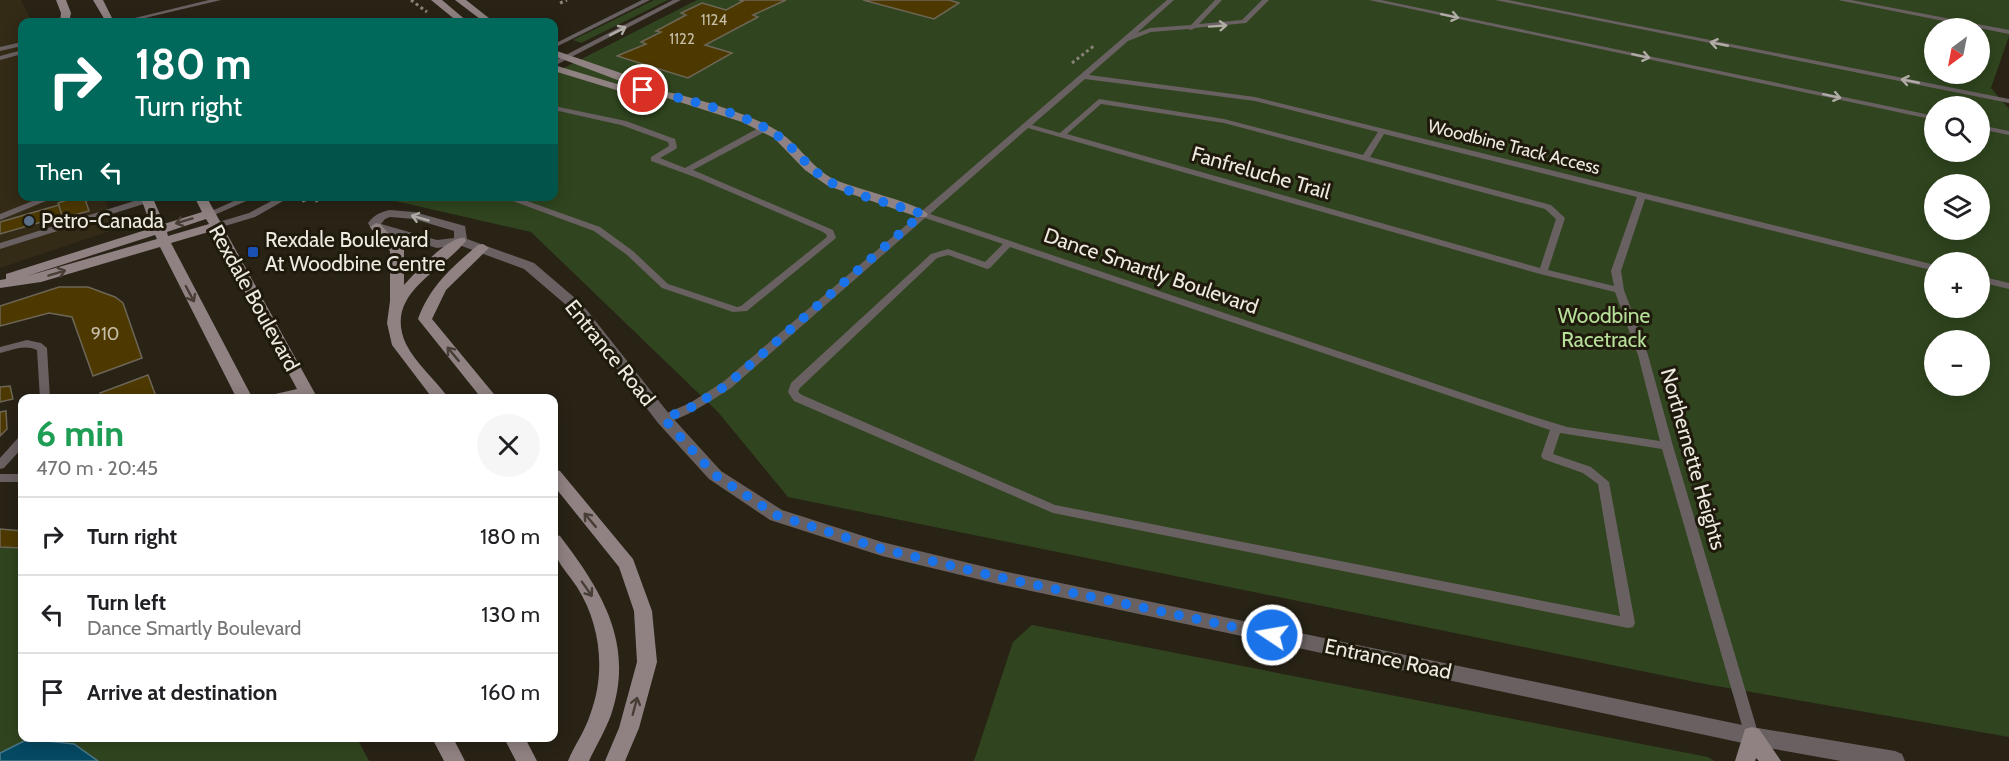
<!DOCTYPE html>
<meta charset="utf-8">
<style>
:root{--surface:#fff;--page:#f6f6f6;--text:#202124;--muted:#757577;--line:#e0e0e0}
body{margin:0;font-family:Cabin,sans-serif;background:var(--page);color:var(--text);height:100vh;display:flex;flex-direction:column;font-size:22px;white-space:nowrap}
*{box-sizing:border-box;margin:0}
p{font-size:20px;color:var(--muted)}
.icon{flex:none;width:33px;height:33px;fill:none;stroke:currentColor;stroke-width:2;stroke-linecap:round;stroke-linejoin:round}
.map{position:relative;flex:1;overflow:hidden}
.drawer{position:absolute;left:18px;top:394px;width:540px;height:348px;display:flex;flex-direction:column;background:var(--surface);border-radius:12px;box-shadow:0 3px 15px #0003}
.drawer>*{flex:none}
.banner{position:absolute;left:18px;top:18px;width:540px;height:183px;border-radius:12px;box-shadow:0 3px 15px #0003;background:#00695c;color:#fff;overflow:hidden}
.needle{width:39px;rotate:212deg}
.tools{position:absolute;left:1924px;top:18px;display:grid;gap:12px}
.tools a{display:grid;place-items:center;width:66px;height:66px;border-radius:50%;background:var(--surface);box-shadow:0 3px 15px #0003;font-size:30px}
.pin{position:absolute;display:grid;place-items:center;width:51px;height:51px;color:#fff;margin:-26px;border:3px solid #fff;border-radius:50%;box-shadow:0 2px 6px #0007}
.me{position:absolute;width:66px;margin:-33px;rotate:282deg;stroke-linejoin:round;filter:drop-shadow(0 0 4px #0008)}
.turn{display:flex;align-items:center;gap:21px;height:126px;padding:0 18px;font-size:27px}
.turn .icon{width:78px;height:78px;stroke-width:2.5}
.turn b{display:block;font-size:42px;line-height:51px}
.then{display:flex;align-items:center;height:57px;padding:0 18px;background:#0003;gap:12px;font-size:22px}
.round{display:grid;place-items:center;flex:none;width:63px;height:63px;border-radius:32px;background:var(--page)}
.overview{display:flex;align-items:center;justify-content:space-between;height:102px;padding:0 18px}
h1{font-size:36px;font-weight:700;line-height:45px;color:#1e9e55}
ul{padding:0;list-style:none}
li{display:flex;align-items:center;gap:18px;height:78px;padding:0 18px;border-top:2px solid var(--line)}
li div{flex:1}
li b{display:block;font-size:22px}
li em{font-style:normal}
.map>svg:first-child{display:block}
.built{fill:#332b16}
.green{fill:#30451f;fill-rule:evenodd}
.water{fill:#054963;stroke:#4b7989;stroke-width:1.5}
.building{fill:#4d3900;stroke:#6d6656;stroke-width:1.5}
.lines{fill:none;stroke-linecap:round;stroke-linejoin:round}
.path-far1{stroke:#888277;stroke-width:3;stroke-dasharray:3 3;stroke-linecap:butt}
.path{stroke:#888277;stroke-width:4;stroke-dasharray:4.5 4.5;stroke-linecap:butt}
.lane{fill:#696061;fill-rule:evenodd}
.street{fill:#696061;fill-rule:evenodd}
.secondary{fill:#908283;fill-rule:evenodd}
.oneway{stroke:#b2aca7}
.oneway2{stroke:#473e36}
.route{stroke:#1a73e8;stroke-width:10;stroke-dasharray:0 18}
.service-dot{fill:#5c6f8a;stroke:#1f1a0c;stroke-width:2}
.transit-dot{fill:#1a4fb4;stroke:#1f1a0c;stroke-width:2}
.labels{text-anchor:middle;stroke-width:6;stroke-linejoin:round;paint-order:stroke}
.far-number-label{font-size:15px;fill:#c6bea9}
.far-street-label{font-size:18px;fill:#eeeae1;stroke:#1f1a0c}
.number-label{font-size:18px;fill:#c6bea9}
.street-label{font-size:21px;fill:#eeeae1;stroke:#1f1a0c}
.poi-label{font-size:21px;fill:#eeeae1;stroke:#1f1a0c;text-anchor:start}
.park-label{font-size:21px;fill:#b6e099;stroke:#1f1a0c}
</style>
<div class="map">
<svg width="2009" height="761" viewBox="0 0 2009 761">
<rect width="100%" height="100%" fill="#292316"/>
<!-- built -->
<path class="built" d="M0 0H21L32 22H22V196L104 197 116 229 0 268Z"/>
<!-- green -->
<path class="green" d="M654 0H668L581 43 573 40Z
M697 0H2009V36L1991 88 2009 109V737L1705 684 788 497 718 412 531 232 378 197 554 196V73ZM1935 28H1980V74H1935ZM1935 106H1980V152H1935ZM1935 184H1980V230H1935ZM1935 262H1980V308H1935ZM1935 340H1980V386H1935Z
M0 547 22 549V738H357L369 761H0Z
M1032 625 1708 757 1714 761H974L1013 642Z"/>
<!-- water -->
<path class="water" d="M28 739 74 744 98 761H0V753Z"/>
<!-- building -->
<path class="building" d="M739 0H786L753 15 758 17 705 45 732 53 688 78 617 56 646 44 641 42 661 32 656 31 686 15 681 13 702 3 726 10 743 1Z
M863 0H949L959 3 934 19Z
M79 196H84L89 211 63 218 58 203Z
M59 205 62 216 0 234V222Z
M59 287H88L115 297 123 303 142 358 93 376 72 317 49 313 0 326V306Z
M148 375 157 399H102L100 393Z
M10 386 13 399 0 402V387Z
M6 411 7 429 0 436V412Z
M0 529 22 531V548L0 547Z"/>
<g class="lines">
<!-- path-far1 -->
<path class="path-far1" d="M411 0 427 12
M560 3 567 0
M1072 63 1095 45"/>
<!-- path -->
<path class="path" d="M302 201 312 196
M315 201 323 196"/>
<!-- lane -->
<path class="lane" d="M209 0H221L128 22H118Z
M642 0H650L554 48V44Z
M673 0H681L554 66V61Z
M1167 0H1174L1137 33 1150 28 1191 25 1215 0H1222L1199 24 1242 20 1262 0H1269L1246 23 1195 28 1191 30 1188 29 1151 32 1128 41 1089 75 1255 97 1935 265V271L1645 199 1621 271 1624 290 1648 355 1673 446 1759 736 1757 741 1752 743 1747 741 1745 736 1662 449 1560 433 1553 454 1591 467 1609 482 1635 623 1633 627 1628 628 1053 513 794 401 788 392 791 383 931 254 948 249 985 262 1003 244 925 218 731 388C716 397 677 425 660 422L659 419 660 416 690 403 723 382 918 215 919 212 922 211ZM1085 79 1255 101 1378 132 1363 155 1224 119 1099 99 1060 133 1032 125ZM1101 104 1224 123 1545 209 1556 219 1540 268 1067 134ZM1028 128 1540 274 1615 292 1638 355 1660 441 1567 427 1528 415 930 214ZM1384 134 1637 197 1611 271 1614 286 1548 270 1565 218 1551 205 1370 157ZM1010 247 1550 430 1541 456 1543 459 1583 473 1598 484 1620 616 1055 505 802 395 798 392 800 388 937 258 948 255 987 269 990 268Z
M1369 0H1381L1935 116V120Z
M1495 0H1508L2009 99V103Z
M1838 0H1851L2009 30V34Z
M22 42V46L0 51V47Z
M22 50V54L0 60V56Z
M554 106 626 121 675 139 677 147 676 149 660 158 685 168 762 126H768V130L693 170 833 230 836 238 747 311 733 312 662 288 627 255 594 231 499 196H513L600 227 633 251 668 284 737 307 741 306 827 237 826 234 821 231 700 179 651 161V157L669 146 668 142 621 125 554 110Z
M1980 125 2009 131V135L1980 129Z
M45 196H58L0 220V214Z
M245 196H258L212 216H206L205 214Z
M281 196H292L255 217 215 229 211 226 212 224 249 213Z
M147 197 151 200 150 202 0 249V243Z
M1980 276 2009 283V289L1980 282Z
M27 340 41 343 47 348 50 399H40L37 350C25 344 12 350 0 353V347Z
M22 437V448L4 468 0 469V458L18 438Z
M0 474H22V482H0Z"/>
<!-- street -->
<path class="street" d="M390 210 414 212 465 226 467 239 534 263 582 304 670 415 721 471 782 510 882 542 998 570 1752 727 1895 751 1902 754 1905 761H1841L1752 745 998 584 882 556 770 520 709 479 658 423 572 310 524 269 459 245 437 248 372 230 368 223C374 215 380 212 390 210ZM390 217 414 219 454 231V238L437 240 381 224 385 219Z"/>
<!-- secondary -->
<path class="secondary" d="M56 0H66L71 13 69 22H60L61 13Z
M93 0H103L114 22H106Z
M431 0H442L468 22H458Z
M455 0H466L494 22H484Z
M554 50 644 81 647 88C680 93 755 114 782 134 802 148 814 171 838 181 857 189 917 203 928 214L926 217H918L828 186 805 170 774 138 742 122 664 97 626 93 554 71V65L627 87H636L554 56Z
M140 196H152L164 224 202 212 194 196H206L318 399H268L271 395 297 389 212 231 171 243 253 399H237L160 247 41 282 0 288V280L6 279V274L152 228ZM206 219 209 224 168 236 167 232ZM155 235 157 239 27 276Z
M376 223 380 224 404 250V285C414 274 449 235 465 238L466 241C441 272 383 294 406 344 415 363 437 381 449 399H433L392 345 387 323 390 301V251L370 227Z
M483 244 489 248 446 290 432 319 498 399H482L418 319C430 286 452 267 478 245Z
M554 469 560 471 633 559 652 611 657 662 639 728 625 761H605L619 728 637 662 634 611 619 567 554 486Z
M554 534 560 536C602 591 635 644 611 715 605 731 596 746 589 761H568C574 746 585 731 590 715 606 673 601 625 577 587 564 567 551 559 554 534Z
M1752 727 1759 729 1781 761H1759L1756 758 1755 761H1735L1745 729Z
M432 738H453L465 761H444Z
M504 738H525L537 761H516Z"/>
</g>
<!-- one-way arrows -->
<defs><path id="oneway-shaft" d="M-6 0H5M1.5-3L5.5 0L1.5 3" fill="none" stroke-width="1.6" stroke-linecap="round" stroke-linejoin="round" transform="scale(1.5)"/></defs>
<g class="oneway">
<use href="#oneway-shaft" transform="translate(1450 16) rotate(12)"/>
<use href="#oneway-shaft" transform="translate(1218 26) rotate(-4)"/>
<use href="#oneway-shaft" transform="translate(618 31) rotate(-27)"/>
<use href="#oneway-shaft" transform="translate(1719 44) rotate(-169)"/>
<use href="#oneway-shaft" transform="translate(1641 56) rotate(12)"/>
<use href="#oneway-shaft" transform="translate(1910 81) rotate(-169)"/>
<use href="#oneway-shaft" transform="translate(1832 96) rotate(12)"/>
<use href="#oneway-shaft" transform="translate(420 218) rotate(-164)"/>
</g>
<g class="oneway2">
<use href="#oneway-shaft" transform="translate(184 221) rotate(163)"/>
<use href="#oneway-shaft" transform="translate(57 273) rotate(-17)"/>
<use href="#oneway-shaft" transform="translate(190 294) rotate(62)"/>
<use href="#oneway-shaft" transform="translate(453 354) rotate(-130)"/>
<use href="#oneway-shaft" transform="translate(590 520) rotate(-130)"/>
<use href="#oneway-shaft" transform="translate(587 589) rotate(55)"/>
<use href="#oneway-shaft" transform="translate(635 706) rotate(-75)"/>
</g>
<g class="lines">
<!-- route -->
<path class="route" d="M643 90C680 97 749 114 778 136 797 150 809 170 830 182 855 196 894 204 922 214L727 385 694 406 664 419 715 475 776 515 882 549 998 577 1272 635"/>
</g>
<!-- markers -->
<circle class="service-dot" cx="29" cy="221" r="6"/>
<rect class="transit-dot" x="247" y="246" width="12" height="12" rx="3"/>
<g class="labels">
<!-- far-number labels -->
<g class="far-number-label">
<text x="714" y="25">1124</text>
<text x="682" y="44">1122</text>
</g>
<!-- far-street labels -->
<g class="far-street-label">
<text transform="translate(1514 147) rotate(14)" y="6">Woodbine Track Access</text>
</g>
<!-- number labels -->
<g class="number-label">
<text x="105" y="340">910</text>
</g>
<!-- street labels -->
<g class="street-label">
<text transform="translate(1261 173) rotate(16)" y="7">Fanfreluche Trail</text>
<text transform="translate(1151 271) rotate(19)" y="7">Dance Smartly Boulevard</text>
<text transform="translate(254 298) rotate(61)" y="7">Rexdale Boulevard</text>
<text transform="translate(610 353) rotate(51)" y="7">Entrance Road</text>
<text transform="translate(1693 459) rotate(74)" y="7">Northernette Heights</text>
<text transform="translate(1388 659) rotate(12)" y="7">Entrance Road</text>
</g>
<!-- poi labels -->
<g class="poi-label">
<text x="41" y="228">Petro-Canada</text>
<text x="265" y="247">Rexdale Boulevard<tspan x="265" dy="24">At Woodbine Centre</tspan></text>
</g>
<!-- park labels -->
<g class="park-label">
<text x="1604" y="323">Woodbine<tspan x="1604" dy="24">Racetrack</tspan></text>
</g>
</g>
</svg>
<div class="tools">
<a><svg class="needle" viewBox="-14 -14 28 28"><path d="M0-13l5 13h-10z" fill="#e53935"/><path d="M0 13l5-13h-10z" fill="#757577"/></svg></a>
<a><svg class="icon" aria-label="search" viewBox="0 0 24 24"><circle cx="10" cy="10" r="6"/><path d="M15 15l6 6"/></svg></a>
<a><svg class="icon" aria-label="layers" viewBox="0 0 24 24"><path d="M12 4l9 5-9 5-9-5zM3 14l9 5 9-5"/></svg></a>
<a>+</a>
<a>−</a>
</div>
<div class="pin" style="left:643px;top:90px;background:#d93025"><svg class="icon" aria-label="arrive" viewBox="0 0 24 24"><path d="M6 21V4h12l-3 4 3 4H6"/></svg></div>
<svg class="me" style="left:1272px;top:635px" viewBox="-20 -20 40 40"><circle r="17" fill="#1a73e8" stroke="#fff" stroke-width="3"/><path d="M0-11L8 9 0 5-8 9z" fill="#fff"/></svg>
<div class="banner">
<div class="turn"><svg class="icon" aria-label="right" viewBox="0 0 24 24"><path d="M7 20v-9h11M14 6l5 5-5 5"/></svg><div><b>180 m</b>Turn right</div></div>
<div class="then">Then<svg class="icon" aria-label="left" viewBox="0 0 24 24"><path d="M17 20v-9H6M10 6l-5 5 5 5"/></svg></div>
</div>
<section class="drawer">
<div class="overview"><div><h1>6 min</h1><p>470 m · 20:45</p></div><a class="round"><svg class="icon" aria-label="close" viewBox="0 0 24 24"><path d="M6 6l12 12M18 6L6 18"/></svg></a></div>
<ul>
<li><svg class="icon" aria-label="right" viewBox="0 0 24 24"><path d="M7 20v-9h11M14 6l5 5-5 5"/></svg><div><b>Turn right</b></div><em>180 m</em></li>
<li><svg class="icon" aria-label="left" viewBox="0 0 24 24"><path d="M17 20v-9H6M10 6l-5 5 5 5"/></svg><div><b>Turn left</b><p>Dance Smartly Boulevard</p></div><em>130 m</em></li>
<li><svg class="icon" aria-label="arrive" viewBox="0 0 24 24"><path d="M6 21V4h12l-3 4 3 4H6"/></svg><div><b>Arrive at destination</b></div><em>160 m</em></li>
</ul>
</section>
</div>
